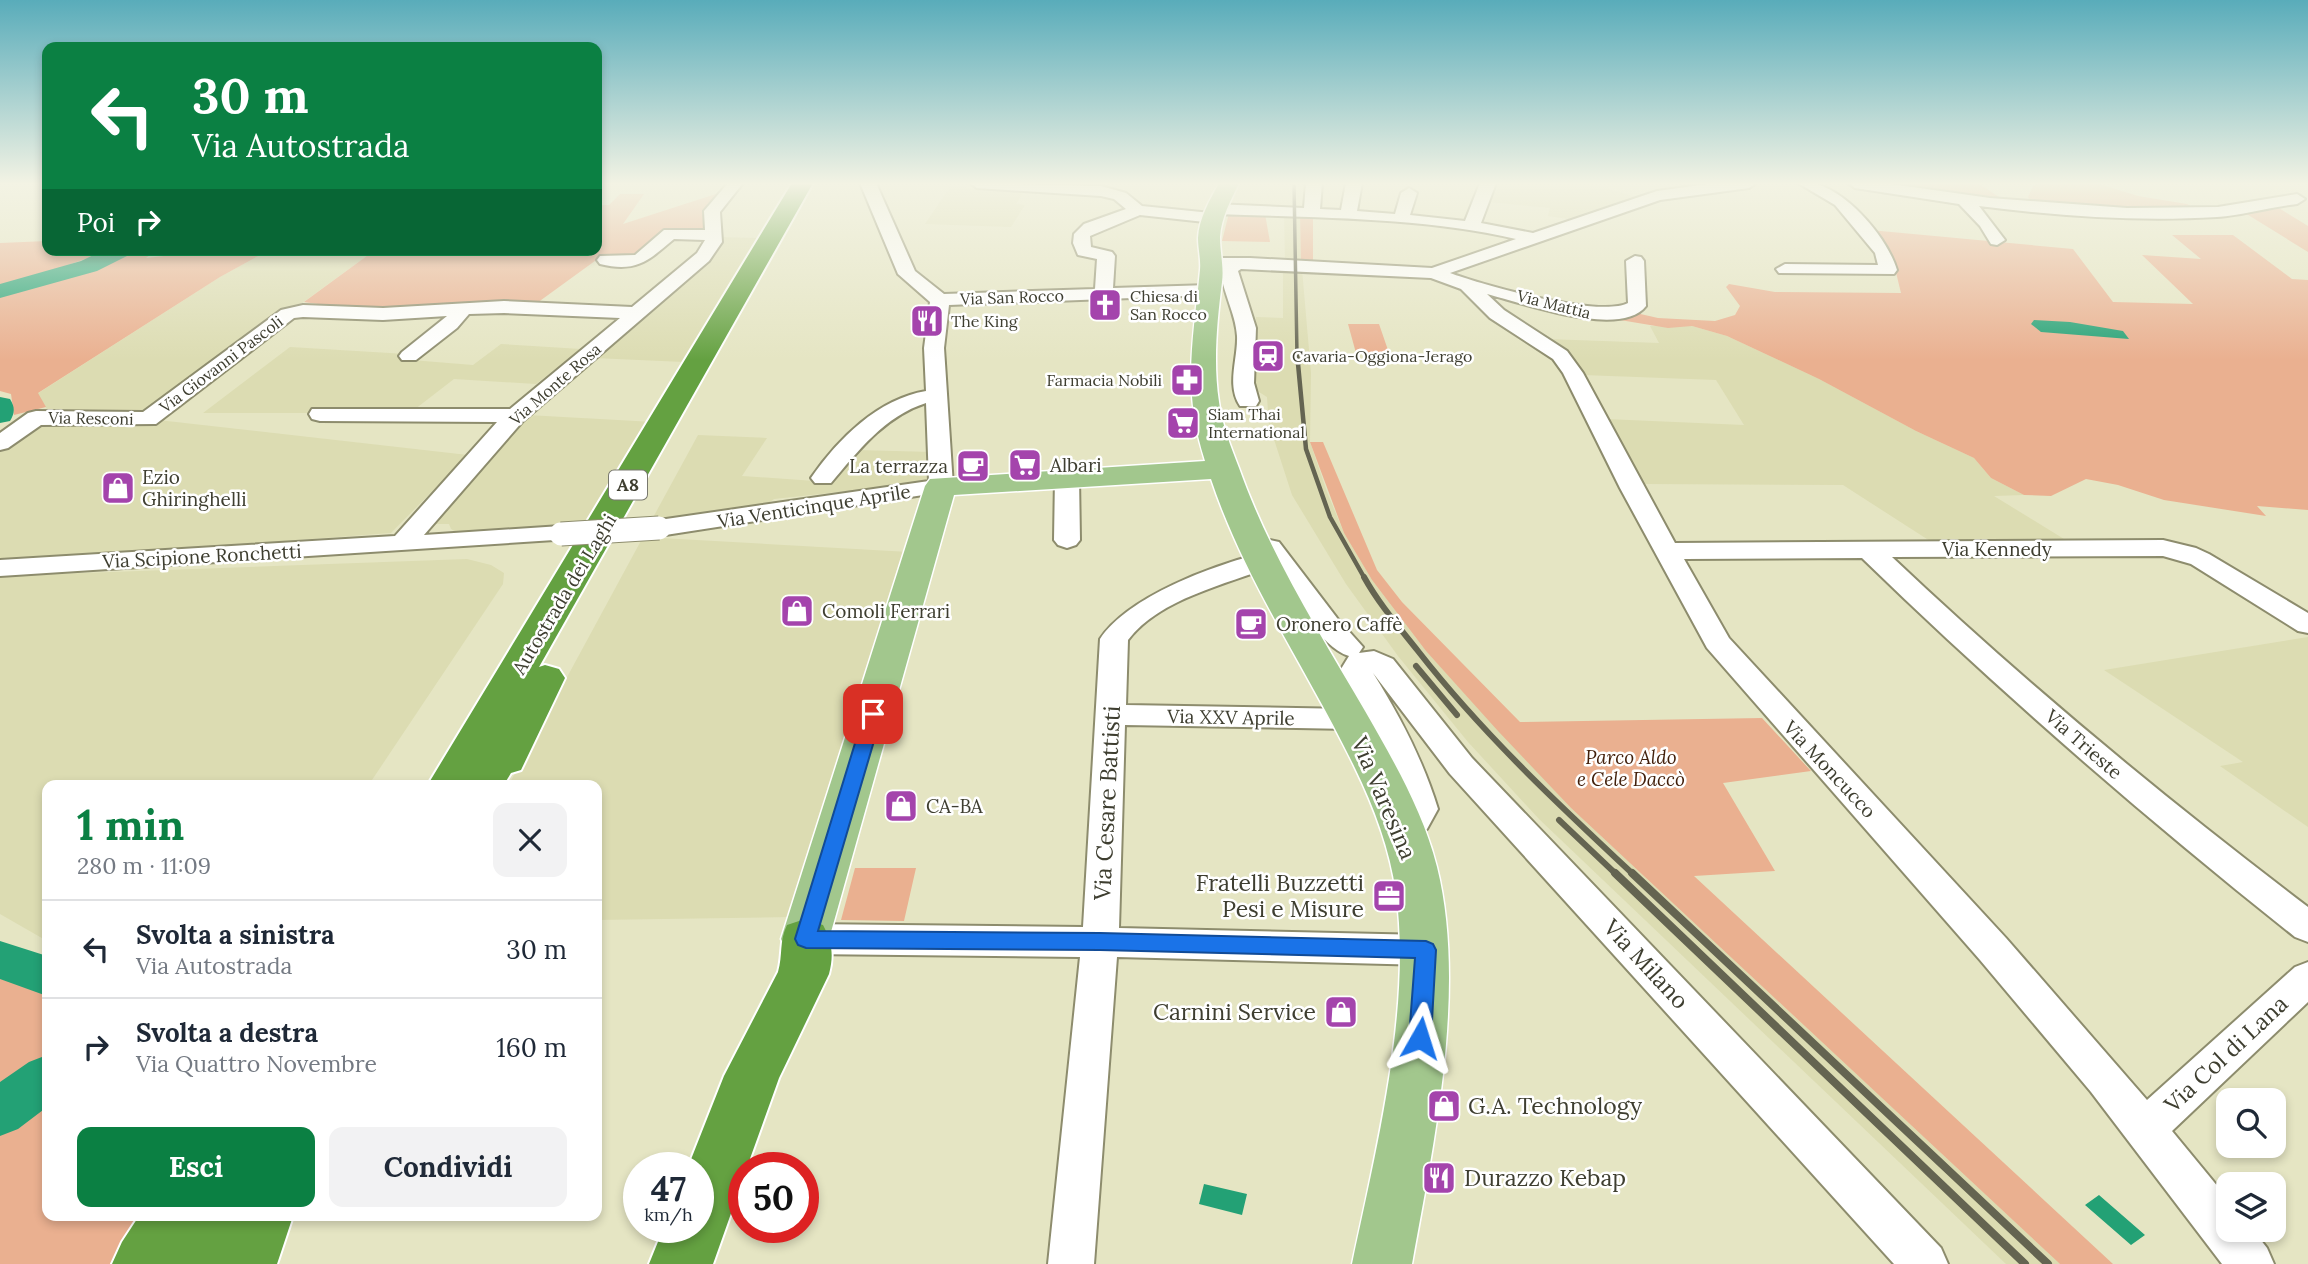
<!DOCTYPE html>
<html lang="it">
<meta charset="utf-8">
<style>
:root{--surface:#fff;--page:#f2f2f3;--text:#1f2937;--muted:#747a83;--line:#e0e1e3;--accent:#0b8043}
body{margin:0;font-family:Lora,serif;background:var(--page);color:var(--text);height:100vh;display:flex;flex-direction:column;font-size:26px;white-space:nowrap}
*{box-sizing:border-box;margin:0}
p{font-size:23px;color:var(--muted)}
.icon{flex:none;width:38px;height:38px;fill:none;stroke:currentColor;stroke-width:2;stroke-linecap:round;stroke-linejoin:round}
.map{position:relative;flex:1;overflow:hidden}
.details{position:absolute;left:42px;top:780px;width:560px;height:441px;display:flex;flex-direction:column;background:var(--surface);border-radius:14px;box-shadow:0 4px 10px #0003}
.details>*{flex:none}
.guide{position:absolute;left:42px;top:42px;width:560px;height:214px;border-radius:14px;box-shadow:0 4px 10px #0003;background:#0b8043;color:#fff;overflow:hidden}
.controls{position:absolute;left:2216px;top:1088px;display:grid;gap:14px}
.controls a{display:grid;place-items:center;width:70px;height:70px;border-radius:14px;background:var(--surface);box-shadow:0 4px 10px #0003;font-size:35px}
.speed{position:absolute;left:623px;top:1152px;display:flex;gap:14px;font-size:35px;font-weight:700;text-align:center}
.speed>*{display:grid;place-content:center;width:91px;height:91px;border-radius:50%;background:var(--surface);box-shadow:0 4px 10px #0003;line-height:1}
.speed small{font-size:18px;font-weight:400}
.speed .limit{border:10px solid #d22;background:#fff;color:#111}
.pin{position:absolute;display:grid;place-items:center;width:60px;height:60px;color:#fff;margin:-30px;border-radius:14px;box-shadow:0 4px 10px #0006}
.me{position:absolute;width:77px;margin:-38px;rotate:6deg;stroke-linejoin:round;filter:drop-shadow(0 0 5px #0008)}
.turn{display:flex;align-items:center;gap:24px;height:147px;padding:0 35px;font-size:32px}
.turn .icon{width:91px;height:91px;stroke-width:2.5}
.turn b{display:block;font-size:49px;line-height:60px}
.then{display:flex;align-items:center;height:66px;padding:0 35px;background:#0003;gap:14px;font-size:26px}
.round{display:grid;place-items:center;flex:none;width:74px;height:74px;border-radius:14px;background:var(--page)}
.summary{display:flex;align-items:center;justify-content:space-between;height:119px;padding:0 35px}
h1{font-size:42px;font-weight:700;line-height:52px;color:var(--accent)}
.cta{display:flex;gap:14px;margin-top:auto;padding:14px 35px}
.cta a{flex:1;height:80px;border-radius:14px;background:var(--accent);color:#fff;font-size:28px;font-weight:700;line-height:80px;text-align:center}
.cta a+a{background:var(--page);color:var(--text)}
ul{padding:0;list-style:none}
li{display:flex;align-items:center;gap:21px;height:98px;padding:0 35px;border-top:2px solid var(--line)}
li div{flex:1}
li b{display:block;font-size:26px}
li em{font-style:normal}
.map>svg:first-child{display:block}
.built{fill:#dcdcb2}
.green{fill:#eab090}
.water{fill:#23a175}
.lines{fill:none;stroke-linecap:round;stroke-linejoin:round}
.river{fill:#23a175;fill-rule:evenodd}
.minor-casing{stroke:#8d8c6d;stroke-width:4}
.major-casing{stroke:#fff;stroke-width:3}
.highway-casing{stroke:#fff;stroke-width:4}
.minor{fill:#fff;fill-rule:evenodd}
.major{fill:#a2c78d;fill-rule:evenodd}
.highway{fill:#64a141;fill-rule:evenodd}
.rail-far3{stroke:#646451;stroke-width:3.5}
.rail-far2{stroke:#646451;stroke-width:4.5}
.rail-far1{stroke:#646451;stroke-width:6}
.rail{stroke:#646451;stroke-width:8}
.minor-bridge-casing{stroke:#8d8c6d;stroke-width:25;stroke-linecap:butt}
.minor-bridge{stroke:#fff;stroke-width:23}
.route{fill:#1a73e8;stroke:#114b97;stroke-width:2}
.labels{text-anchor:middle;stroke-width:5;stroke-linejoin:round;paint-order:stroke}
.far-poi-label{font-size:16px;fill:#3e3e30;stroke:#fff;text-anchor:start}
.far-street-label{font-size:16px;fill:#3e3e30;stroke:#fff}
.shield{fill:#fff;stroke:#78786e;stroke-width:2}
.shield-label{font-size:18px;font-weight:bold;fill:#3e3e30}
.poi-label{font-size:19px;fill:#3e3e30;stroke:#fff;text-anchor:start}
.street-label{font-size:19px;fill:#3e3e30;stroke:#fff}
.park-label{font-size:19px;font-style:italic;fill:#411e09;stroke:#fff}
.near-street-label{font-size:23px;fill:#3e3e30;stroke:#fff}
.near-poi-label{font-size:23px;fill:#3e3e30;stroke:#fff;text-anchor:end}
</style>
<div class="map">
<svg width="2308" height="1264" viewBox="0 0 2308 1264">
<rect width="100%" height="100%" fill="#e5e5c3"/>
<!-- built -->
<path class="built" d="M1497 183H1582L1609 186V189L1639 198 1575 220 1548 216 1550 208 1489 202Z
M950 187 1025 190 1016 204 1025 205 1011 227 925 224Z
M1284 213H1300L1301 264 1285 263Z
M718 237 758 238 684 362 594 358Z
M269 250H375L147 416 51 415 37 394 220 277Z
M1283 268 1302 269 1311 373 1310 442 1327 492 1344 533 1372 580 1426 651 1571 808 2060 1264H2006L1539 819 1468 742 1398 656 1346 584 1292 495 1269 424 1267 397 1259 392H1248L1256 317 1283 318Z
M1650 326H1692L1727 336 1819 379 1916 431 1974 458 1991 478 2024 495 1994 496 2064 539 1930 541 1843 485 1643 484 1606 419 1744 425 1716 380 1583 375 1547 339 1659 343Z
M501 344 581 349 536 384 454 379 410 413H203L290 347 406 354 399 359 473 365Z
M527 415 654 422 590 528 461 535 451 529 449 524H432Z
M158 420 468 455 391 533 0 562V451L38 425Z
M698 435 767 438 742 476 815 481 856 450 933 452V482L774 499 763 507 650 523Z
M643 537 909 552 793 917 597 920V786H508Z
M467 559 491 565 504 573 503 584 368 786H47V941L0 914V576Z
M2308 637V827L2220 766 2243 762 2104 670Z"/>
<!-- green -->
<path class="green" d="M1897 183H1978L2008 203 1889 186Z
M2041 183H2096L2138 196 2187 204 2197 210 2033 205 2028 197 2033 186Z
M722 192 707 231H670L634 257 599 258 537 303 360 310 304 302 375 250H597V205H609L620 194H644L623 224Z
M2274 205 2308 226V252L2245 213Z
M1229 213 1265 214 1270 242 1222 241Z
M1300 213 1313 214V262L1301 264Z
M1870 230 2073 249 2113 302 2193 304 2142 255 2201 259 2172 235H2233L2292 279 2308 280V510L2257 506 2266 516 2164 500 2118 485 2086 479 2051 496 2024 495 1991 478 1974 458 1916 431 1819 379 1727 336 1692 326 1668 328 1602 317 1636 313 1658 318 1715 321 1735 315 1740 306 1726 287 1729 284 1775 292 1901 293 1891 252Z
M47 241V250H156L146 258 219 250H269L220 277 38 393 46 407 14 415 11 394 0 391V293L82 271 85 259 23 281 0 285V243Z
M1348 324H1379L1389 353H1356Z
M1310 442H1323L1377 570 1402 602 1520 722 1762 718 1811 771 1723 783 1775 871 1694 876 2113 1264H2060L1571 808 1498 731 1426 651 1372 580 1344 533Z
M855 868H916L904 921 841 920Z
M0 960 24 980 47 993V1216H140L110 1264H0Z"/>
<!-- water -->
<path class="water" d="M2034 320 2070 322 2123 331 2129 339 2041 332 2031 324Z
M1204 1184 1247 1194 1242 1215 1199 1204Z
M2099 1195 2145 1235 2131 1245 2085 1205Z"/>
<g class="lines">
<!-- river -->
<path class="river" d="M104 250H132L129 255 97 271 0 298V284L81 261Z
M0 397 10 399C15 407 15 413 10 421L0 423Z
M0 941 47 956V996L0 979Z
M47 1055V1107L18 1129 0 1136V1082L29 1062Z"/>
<defs>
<path id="minor" d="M728 183H743L720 212 722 242 709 261 523 421 424 535 561 526 570 529 574 534 570 539 0 576V560L395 536 497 422 320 421 312 419 309 414 312 409H510L620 318 504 313 469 314 457 328 416 360H402L399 356 402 352 447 316 383 320 303 317 294 318 156 424 41 425 8 448 0 450V433L28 413 36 411 143 412 281 310 303 305 383 308 504 301 632 307 697 253 705 240 674 239C648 261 636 273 600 264L597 260 600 256 635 255 664 230H705L704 211Z
M860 183H876L915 271 944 294 1095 289 1097 259 1078 255 1073 243 1074 234 1084 224 1126 209 1114 199 1101 196 977 188 970 183 1101 186 1126 193 1142 206 1211 213 1207 209 1215 204 1304 208 1306 183H1322L1320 209 1341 210 1346 183H1362L1357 211 1395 214 1401 193 1409 188 1417 193 1410 215 1465 221 1480 183H1496L1481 223 1533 233 1657 191 1714 183H1756L1749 188 1660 200 1450 273C1483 285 1599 318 1628 303L1626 261 1635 256 1641 257 1644 261 1646 306C1621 339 1522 303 1487 294L1504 310 1567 351 1583 373 1675 543 2163 540 2196 548 2209 554 2308 613V633L2298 631 2191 564 2163 556 1892 557C2024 682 2163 797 2308 907V942L2295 937C2145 818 2000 692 1862 558L1684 559 1729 638 2006 938 2147 1100 2295 967 2308 962V1002L2172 1131 2228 1199V1230H2253L2267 1248 2274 1264H2222L2091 1092 1980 960 1707 648 1620 488 1563 373 1553 359 1490 318 1461 289 1431 278 1241 269 1238 271 1256 328 1254 383 1259 401 1256 406H1240C1226 385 1238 359 1237 336 1236 313 1221 290 1221 268L1208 266 1205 262 1208 258H1250L1432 268 1516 239C1420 217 1316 218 1217 214L1222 218 1214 223 1140 215 1090 236 1091 247 1112 252 1115 256 1113 288 1209 285 1218 290 1209 295 949 305 944 348 953 486 949 491 659 536 650 533 646 528 650 523 659 520 929 481 926 403C885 416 858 451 831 483H815L811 478C838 439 878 399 926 391L924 348 930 302 898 274Z
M1798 183C1805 183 1813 182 1820 185 1852 197 1887 238 1897 270L1894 274 1779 273 1776 269 1785 264 1878 265 1875 253 1835 205Z
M1848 183H1884L1990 198 2127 208 2218 207 2297 194 2305 199 2297 204C2270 207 2244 215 2217 217 2138 222 2057 216 1979 206L2005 240 1997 245 1991 244 1980 226 1959 204 1855 188Z
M1067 470 1075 472 1079 477 1080 540 1076 545 1067 548 1058 545 1054 540 1055 477 1059 472Z
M1256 537 1279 542 1337 618 1363 647 1359 653 1374 651 1393 659 1472 758 1941 1248 1948 1264H1894L1450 774 1373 673C1400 716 1423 760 1438 809L1427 829 1401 837 1389 834 1384 825 1389 816 1404 809C1392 758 1369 714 1341 669L1349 656C1320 648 1290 591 1272 566 1226 585 1160 598 1128 640L1126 705 1350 709 1361 712 1365 719 1361 726 1350 729 1125 725 1119 928 1426 935 1439 939 1445 950 1439 961 1426 965 1117 957 1094 1264H1048L1080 957 805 954 792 949 787 939 792 929 805 924 1083 927 1100 639C1129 596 1212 566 1262 553L1247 550 1243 545 1247 540Z"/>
<path id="major" d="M1219 183H1239C1231 200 1221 218 1220 237 1220 253 1224 267 1222 282 1217 321 1213 363 1219 402 1222 425 1231 447 1239 468 1269 553 1319 632 1365 711 1393 760 1423 811 1437 867 1467 988 1434 1142 1412 1264H1352C1376 1151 1412 1007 1396 893 1390 849 1374 807 1355 768 1308 671 1245 581 1211 479L954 495 829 939 822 953 805 958 788 953 781 939 925 486 930 479 1205 461C1182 389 1193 342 1200 270 1201 259 1198 249 1198 238 1199 218 1210 200 1219 183Z"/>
<path id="highway" d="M792 183H813L539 667 545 665 559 669 565 678 521 770 511 773 503 786H427Z
M805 919 823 925C832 942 834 955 829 974L779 1078 747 1167H744V1177L713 1264H649L664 1227H698V1167H688L724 1076 778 972C783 955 779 941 787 925Z
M139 1216H293L277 1264H112L122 1242Z"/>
</defs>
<!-- minor casing -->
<use href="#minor" class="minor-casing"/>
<!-- major casing -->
<use href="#major" class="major-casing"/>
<!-- highway casing -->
<use href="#highway" class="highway-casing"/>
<!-- minor -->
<use href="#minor" class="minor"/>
<!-- major -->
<use href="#major" class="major"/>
<!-- highway -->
<use href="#highway" class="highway"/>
<!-- rail-far3 -->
<path class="rail-far3" d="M1294 183 1297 355"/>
<!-- rail-far2 -->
<path class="rail-far2" d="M1297 353 1306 449 1330 517 1365 579"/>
<!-- rail-far1 -->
<path class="rail-far1" d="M1364 577C1379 604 1399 627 1418 651 1482 733 1558 804 1634 875
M1416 666 1457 715
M1559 820 1617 875"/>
<!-- rail -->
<path class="rail" d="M1615 873 2025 1264
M1632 873 2048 1264"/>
<defs>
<path id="minor-bridge" d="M561 534 659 528"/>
</defs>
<!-- minor-bridge casing -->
<use href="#minor-bridge" class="minor-bridge-casing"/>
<!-- minor-bridge -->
<use href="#minor-bridge" class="minor-bridge"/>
</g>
<!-- sky -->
<linearGradient id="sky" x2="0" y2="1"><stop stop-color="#59acba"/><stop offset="0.51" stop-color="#f3f3e4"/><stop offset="1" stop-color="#f3f3e4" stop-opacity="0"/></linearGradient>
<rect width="2308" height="360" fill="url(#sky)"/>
<!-- route -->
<path class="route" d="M873 709 882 714 818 931 1100 933 1426 941 1433 944 1436 950 1431 1038 1428 1045 1420 1048 1412 1045 1409 1038 1415 958 1100 950 806 948 798 945 795 939 864 714Z"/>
<!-- icons -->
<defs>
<symbol id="church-square" viewBox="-11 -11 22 22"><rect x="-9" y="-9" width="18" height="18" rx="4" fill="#a444ac" stroke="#fff"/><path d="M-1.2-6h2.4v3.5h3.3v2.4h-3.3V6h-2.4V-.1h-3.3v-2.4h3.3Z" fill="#fff"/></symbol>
<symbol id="restaurant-square" viewBox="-11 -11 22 22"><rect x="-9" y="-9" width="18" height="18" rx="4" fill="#a444ac" stroke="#fff"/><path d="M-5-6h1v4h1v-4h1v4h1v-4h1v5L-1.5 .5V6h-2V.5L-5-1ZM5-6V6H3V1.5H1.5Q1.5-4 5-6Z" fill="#fff"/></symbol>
<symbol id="station-square" viewBox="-11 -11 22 22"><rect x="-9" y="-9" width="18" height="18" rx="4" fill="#a444ac" stroke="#fff"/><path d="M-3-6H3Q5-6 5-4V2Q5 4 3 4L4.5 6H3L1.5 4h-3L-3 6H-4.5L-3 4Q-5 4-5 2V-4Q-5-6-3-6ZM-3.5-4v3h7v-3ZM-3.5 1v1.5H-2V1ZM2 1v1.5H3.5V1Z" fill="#fff"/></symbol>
<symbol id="pharmacy-square" viewBox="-11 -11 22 22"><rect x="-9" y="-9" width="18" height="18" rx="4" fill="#a444ac" stroke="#fff"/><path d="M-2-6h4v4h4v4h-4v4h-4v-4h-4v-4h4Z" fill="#fff"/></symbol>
<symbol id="supermarket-square" viewBox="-11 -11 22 22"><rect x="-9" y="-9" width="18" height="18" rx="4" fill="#a444ac" stroke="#fff"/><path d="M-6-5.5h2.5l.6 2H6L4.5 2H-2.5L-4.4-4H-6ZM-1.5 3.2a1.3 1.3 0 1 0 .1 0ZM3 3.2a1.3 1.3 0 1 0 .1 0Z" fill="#fff"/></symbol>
<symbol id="cafe-square" viewBox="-11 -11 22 22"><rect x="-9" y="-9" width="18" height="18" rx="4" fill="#a444ac" stroke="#fff"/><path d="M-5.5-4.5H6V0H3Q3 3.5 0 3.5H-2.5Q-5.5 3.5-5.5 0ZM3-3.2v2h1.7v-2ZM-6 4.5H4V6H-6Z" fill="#fff"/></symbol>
<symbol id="shop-square" viewBox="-11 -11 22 22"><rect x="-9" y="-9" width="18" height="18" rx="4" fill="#a444ac" stroke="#fff"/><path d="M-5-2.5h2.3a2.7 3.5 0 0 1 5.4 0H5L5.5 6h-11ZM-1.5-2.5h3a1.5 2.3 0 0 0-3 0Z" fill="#fff"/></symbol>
<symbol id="office-square" viewBox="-11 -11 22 22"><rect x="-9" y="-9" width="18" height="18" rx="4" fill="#a444ac" stroke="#fff"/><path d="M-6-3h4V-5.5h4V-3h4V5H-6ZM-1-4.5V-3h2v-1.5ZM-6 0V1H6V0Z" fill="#fff"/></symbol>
</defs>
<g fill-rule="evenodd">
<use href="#church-square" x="1086" y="286" width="38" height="38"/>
<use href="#restaurant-square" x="908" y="302" width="38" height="38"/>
<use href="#station-square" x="1249" y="337" width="38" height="38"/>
<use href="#pharmacy-square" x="1168" y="361" width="38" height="38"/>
<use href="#supermarket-square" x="1164" y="404" width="38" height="38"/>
<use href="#supermarket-square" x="1006" y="446" width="38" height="38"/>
<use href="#cafe-square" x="954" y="447" width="38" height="38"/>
<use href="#shop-square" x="99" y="469" width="38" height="38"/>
<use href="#shop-square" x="778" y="592" width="38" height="38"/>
<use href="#cafe-square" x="1232" y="605" width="38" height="38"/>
<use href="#shop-square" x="882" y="787" width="38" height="38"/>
<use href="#office-square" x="1370" y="877" width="38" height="38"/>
<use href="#shop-square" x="1322" y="993" width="38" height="38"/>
<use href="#shop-square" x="1425" y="1087" width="38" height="38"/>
<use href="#restaurant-square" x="1420" y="1159" width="38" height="38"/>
</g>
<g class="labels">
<!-- far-poi labels -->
<g class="far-poi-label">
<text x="1130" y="302">Chiesa di<tspan x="1130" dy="18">San Rocco</tspan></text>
<text x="951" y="327">The King</text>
<text x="1292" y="362">Cavaria-Oggiona-Jerago</text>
<text x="1162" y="386" text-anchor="end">Farmacia Nobili</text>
<text x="1208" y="420">Siam Thai<tspan x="1208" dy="18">International</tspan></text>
</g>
<!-- far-street labels -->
<g class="far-street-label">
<text transform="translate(1012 297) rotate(-2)" y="6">Via San Rocco</text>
<text transform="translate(1554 304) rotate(14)" y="6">Via Mattia</text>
<text transform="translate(221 364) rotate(-37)" y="6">Via Giovanni Pascoli</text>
<text transform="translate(555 384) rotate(-41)" y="6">Via Monte Rosa</text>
<text transform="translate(91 418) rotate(1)" y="6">Via Resconi</text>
</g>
<!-- shield labels -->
<rect class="shield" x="609" y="470.5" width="38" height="29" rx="5"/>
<g class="shield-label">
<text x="628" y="491">A8</text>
</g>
<!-- poi labels -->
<g class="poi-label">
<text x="1050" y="472">Albari</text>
<text x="948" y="473" text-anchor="end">La terrazza</text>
<text x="142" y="484">Ezio<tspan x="142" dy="22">Ghiringhelli</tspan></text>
<text x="822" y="618">Comoli Ferrari</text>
<text x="1276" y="631">Oronero Caffè</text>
<text x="926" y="813">CA-BA</text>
</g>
<!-- street labels -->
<g class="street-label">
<text transform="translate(814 506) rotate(-9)" y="7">Via Venticinque Aprile</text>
<text x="1997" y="556">Via Kennedy</text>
<text transform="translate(202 556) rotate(-3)" y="7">Via Scipione Ronchetti</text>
<text transform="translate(564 594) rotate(-59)" y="7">Autostrada dei Laghi</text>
<text transform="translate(1231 717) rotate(1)" y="7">Via XXV Aprile</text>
<text transform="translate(2084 744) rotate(41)" y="7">Via Trieste</text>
<text transform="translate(1830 769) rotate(47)" y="7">Via Moncucco</text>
</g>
<!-- park labels -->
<g class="park-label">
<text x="1631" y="764">Parco Aldo<tspan x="1631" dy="22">e Cele Daccò</tspan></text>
</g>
<!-- near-street labels -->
<g class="near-street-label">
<text transform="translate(1384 798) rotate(67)" y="8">Via Varesina</text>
<text transform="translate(1107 803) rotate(-87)" y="8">Via Cesare Battisti</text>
<text transform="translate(1646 964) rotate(47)" y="8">Via Milano</text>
<text transform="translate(2226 1054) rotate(-43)" y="8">Via Col di Lana</text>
</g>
<!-- near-poi labels -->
<g class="near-poi-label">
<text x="1364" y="891">Fratelli Buzzetti<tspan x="1364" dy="26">Pesi e Misure</tspan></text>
<text x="1316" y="1020">Carnini Service</text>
<text x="1468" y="1114" text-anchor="start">G.A. Technology</text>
<text x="1464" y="1186" text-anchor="start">Durazzo Kebap</text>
</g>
</g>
</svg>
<div class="controls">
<a><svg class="icon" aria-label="search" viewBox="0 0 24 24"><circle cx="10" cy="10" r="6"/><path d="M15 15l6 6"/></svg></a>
<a><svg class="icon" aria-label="layers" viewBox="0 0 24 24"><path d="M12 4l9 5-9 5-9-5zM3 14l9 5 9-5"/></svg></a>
</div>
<div class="speed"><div>47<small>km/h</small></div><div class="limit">50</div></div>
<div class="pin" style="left:873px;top:714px;background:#d93025"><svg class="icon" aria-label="arrive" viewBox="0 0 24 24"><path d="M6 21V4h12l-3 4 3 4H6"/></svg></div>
<svg class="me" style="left:1420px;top:1038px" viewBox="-20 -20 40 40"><path d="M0-17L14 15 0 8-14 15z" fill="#1a73e8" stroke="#fff" stroke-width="4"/></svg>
<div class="guide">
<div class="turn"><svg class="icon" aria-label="left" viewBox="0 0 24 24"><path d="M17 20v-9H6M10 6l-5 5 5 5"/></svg><div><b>30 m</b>Via Autostrada</div></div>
<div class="then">Poi<svg class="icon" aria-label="right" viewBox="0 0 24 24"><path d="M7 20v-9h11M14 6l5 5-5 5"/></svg></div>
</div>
<section class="details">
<div class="summary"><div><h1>1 min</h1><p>280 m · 11:09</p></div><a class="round"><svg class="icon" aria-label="close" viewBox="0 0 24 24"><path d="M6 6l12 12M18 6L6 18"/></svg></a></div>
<ul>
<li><svg class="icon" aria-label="left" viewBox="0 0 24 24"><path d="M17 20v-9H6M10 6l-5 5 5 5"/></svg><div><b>Svolta a sinistra</b><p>Via Autostrada</p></div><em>30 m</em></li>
<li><svg class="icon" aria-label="right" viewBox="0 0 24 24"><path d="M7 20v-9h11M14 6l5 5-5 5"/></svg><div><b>Svolta a destra</b><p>Via Quattro Novembre</p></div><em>160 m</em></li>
</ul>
<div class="cta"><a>Esci</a><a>Condividi</a></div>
</section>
</div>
